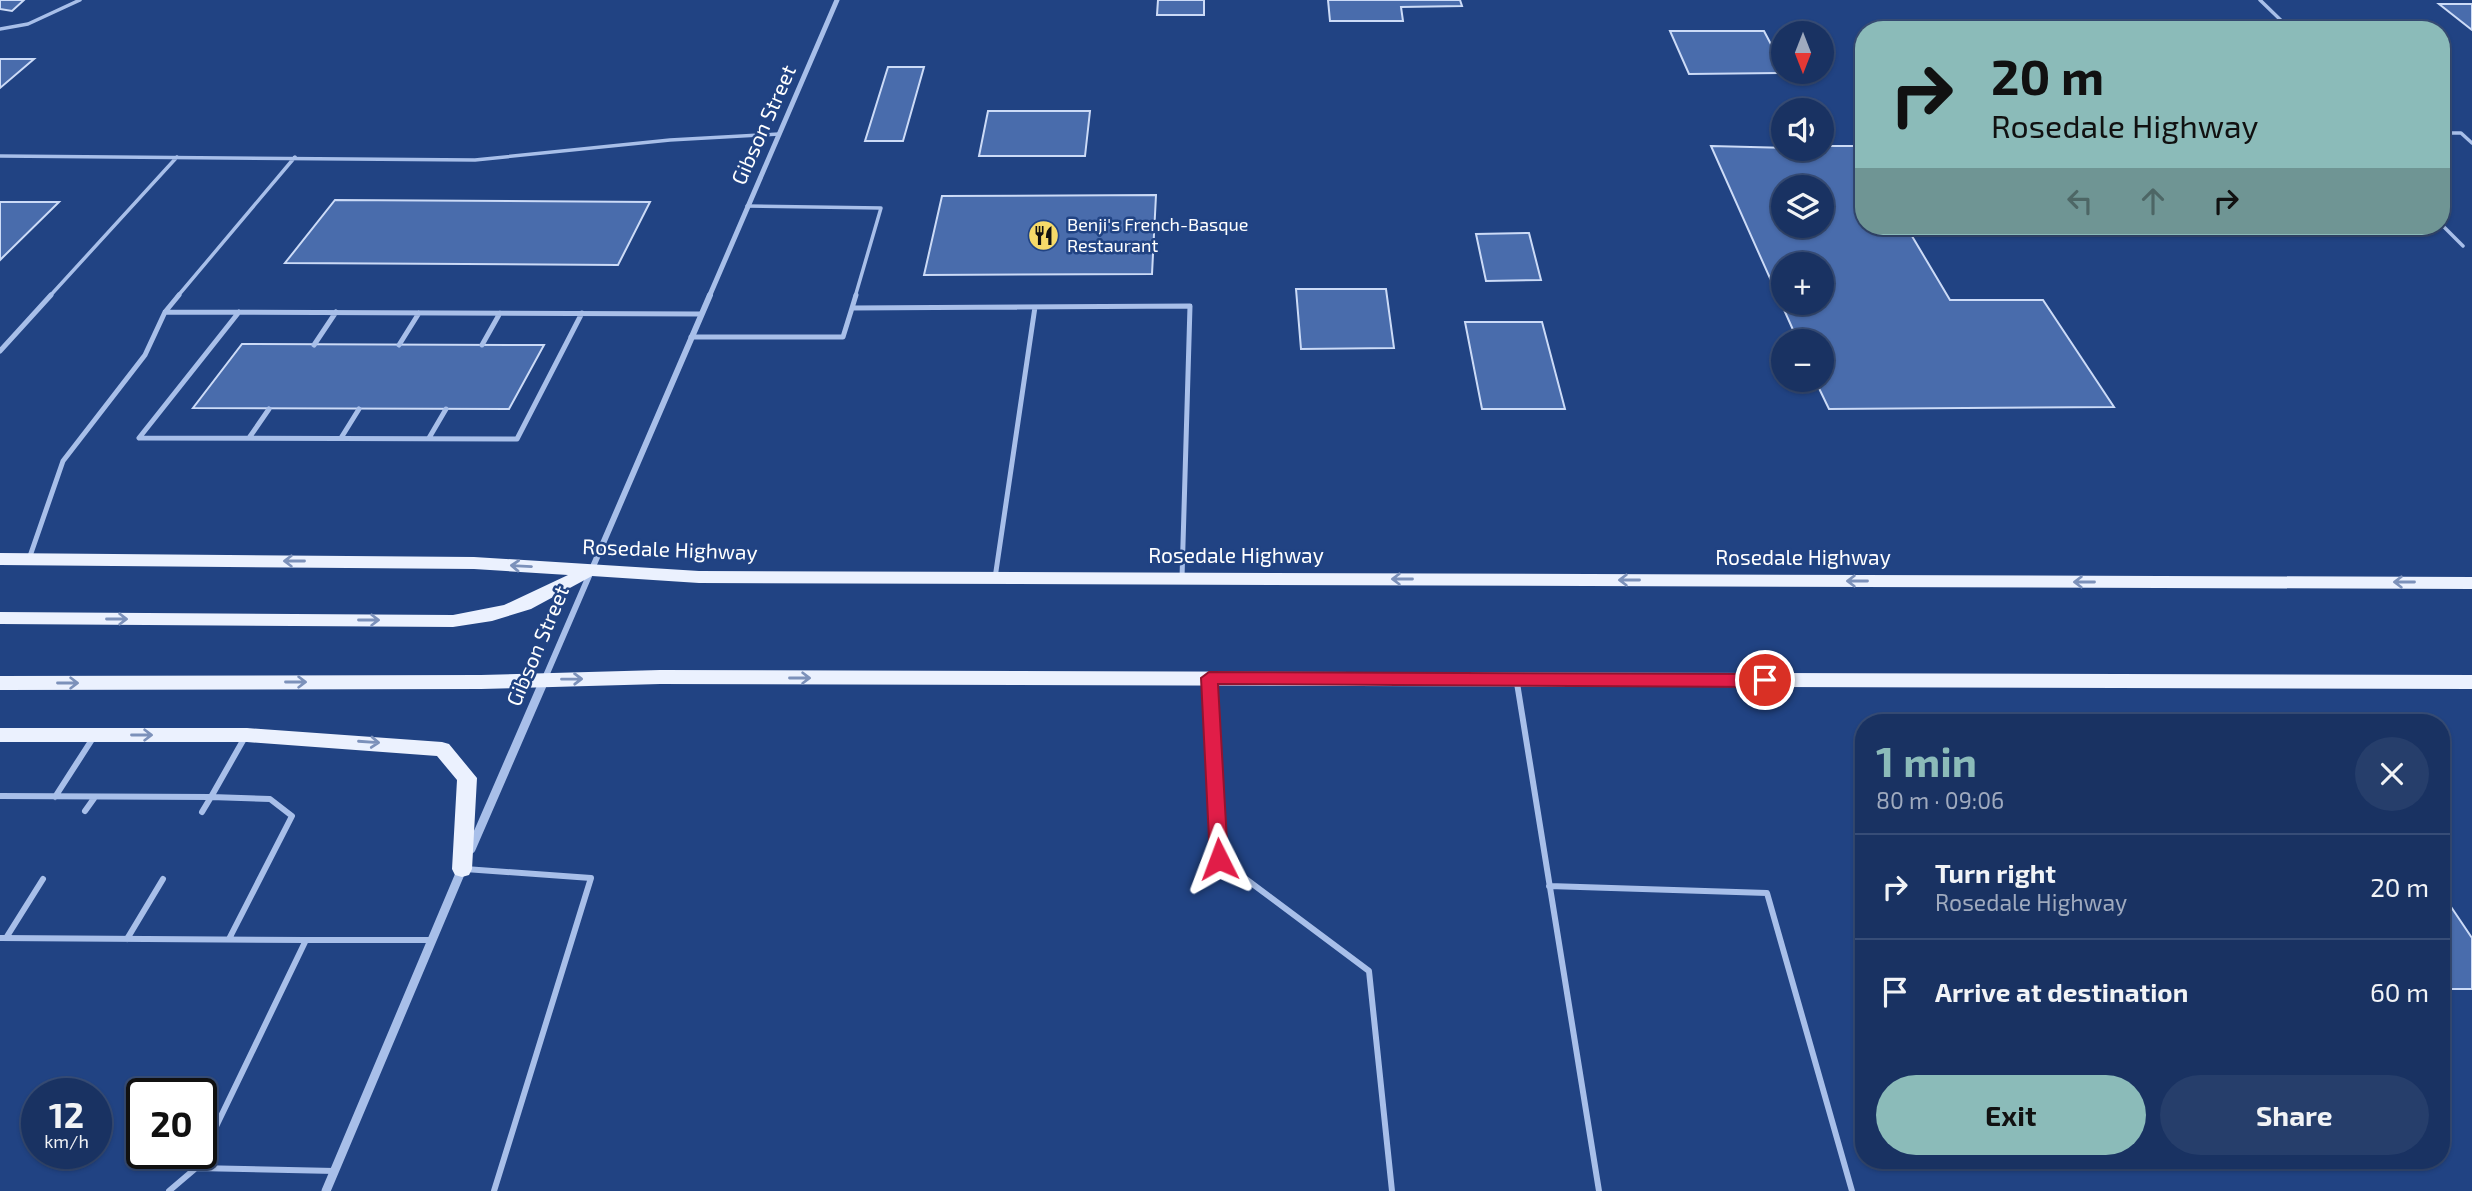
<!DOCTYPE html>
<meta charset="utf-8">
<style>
:root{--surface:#193262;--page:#263e6b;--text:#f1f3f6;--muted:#9faabe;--line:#374d77;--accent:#8bbbb9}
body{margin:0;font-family:"Exo 2",sans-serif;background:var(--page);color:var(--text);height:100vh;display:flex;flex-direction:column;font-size:26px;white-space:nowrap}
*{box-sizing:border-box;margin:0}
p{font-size:23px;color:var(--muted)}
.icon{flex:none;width:38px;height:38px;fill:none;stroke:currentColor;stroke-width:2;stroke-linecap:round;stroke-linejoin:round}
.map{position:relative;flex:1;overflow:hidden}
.side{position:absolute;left:1855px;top:714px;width:595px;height:455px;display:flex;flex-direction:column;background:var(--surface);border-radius:28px;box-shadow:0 2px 5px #0004,0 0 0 2px var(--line)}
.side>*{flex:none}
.top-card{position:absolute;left:1855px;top:21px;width:595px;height:214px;border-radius:28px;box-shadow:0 2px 5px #0004,0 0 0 2px var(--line);background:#8bbbb9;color:#111;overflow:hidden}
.needle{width:46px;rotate:180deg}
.buttons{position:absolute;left:1771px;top:21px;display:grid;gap:14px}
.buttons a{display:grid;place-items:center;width:63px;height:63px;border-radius:50%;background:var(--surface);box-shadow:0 2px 5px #0004,0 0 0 2px var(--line);font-size:35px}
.speed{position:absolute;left:21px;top:1078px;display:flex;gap:14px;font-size:35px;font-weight:700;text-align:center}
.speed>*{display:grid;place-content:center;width:91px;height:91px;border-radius:50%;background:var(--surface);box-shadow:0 2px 5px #0004,0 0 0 2px var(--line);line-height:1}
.speed small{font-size:18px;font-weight:400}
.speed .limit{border:4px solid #111;border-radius:10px;background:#fff;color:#111}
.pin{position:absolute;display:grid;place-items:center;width:60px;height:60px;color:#fff;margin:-30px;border:4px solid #fff;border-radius:50%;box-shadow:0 2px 7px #0007}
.me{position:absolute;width:77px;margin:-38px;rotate:357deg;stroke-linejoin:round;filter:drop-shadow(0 0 5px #0008)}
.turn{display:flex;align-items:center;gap:24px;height:147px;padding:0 21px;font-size:32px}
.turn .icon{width:91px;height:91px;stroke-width:2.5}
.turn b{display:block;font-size:49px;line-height:60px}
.lanes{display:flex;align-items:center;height:66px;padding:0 21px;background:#0003;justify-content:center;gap:35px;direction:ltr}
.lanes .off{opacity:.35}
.round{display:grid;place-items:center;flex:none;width:74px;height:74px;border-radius:37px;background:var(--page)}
.head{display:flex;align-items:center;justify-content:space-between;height:119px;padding:0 21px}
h1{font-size:42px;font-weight:700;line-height:52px;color:var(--accent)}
.button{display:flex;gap:14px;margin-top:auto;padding:14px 21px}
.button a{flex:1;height:80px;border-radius:42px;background:var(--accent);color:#111;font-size:28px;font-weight:700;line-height:80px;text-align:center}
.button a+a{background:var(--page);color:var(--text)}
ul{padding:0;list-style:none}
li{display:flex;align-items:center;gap:21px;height:105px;padding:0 21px;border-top:2px solid var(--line)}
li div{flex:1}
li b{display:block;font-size:26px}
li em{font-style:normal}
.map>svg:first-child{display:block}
.building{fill:#496cac;stroke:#ccdbf7;stroke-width:2;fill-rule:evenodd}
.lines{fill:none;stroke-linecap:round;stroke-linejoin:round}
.service-far2{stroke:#a8bfe9;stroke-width:3.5}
.service-far1{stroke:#a8bfe9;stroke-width:5}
.service{stroke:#a8bfe9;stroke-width:6}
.minor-far2{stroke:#a8bfe9;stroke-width:5}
.minor-far1{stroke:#a8bfe9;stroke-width:6}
.minor{stroke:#a8bfe9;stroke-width:9}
.primary{fill:#ebf1fe;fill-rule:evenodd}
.oneway{stroke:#7c91ba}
.route{fill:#e11d48;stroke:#92132f;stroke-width:2}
.labels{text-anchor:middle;stroke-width:5;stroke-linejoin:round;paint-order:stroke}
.far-poi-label{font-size:18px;fill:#fff;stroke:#214383;text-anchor:start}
.street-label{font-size:21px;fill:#fff;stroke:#214383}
</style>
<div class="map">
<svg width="2472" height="1191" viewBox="0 0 2472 1191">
<rect width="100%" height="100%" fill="#214383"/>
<!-- building -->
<path class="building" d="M0 0H24L12 11 0 9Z
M1158 0H1204V15H1157Z
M1328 0H1460L1462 6 1401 7 1403 21H1330Z
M2439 4H2472V30Z
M1670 31H1764L1783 67V72L1787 73 1689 74Z
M0 59H34L0 88Z
M888 67H924L903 141H865Z
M988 111H1090L1085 156H979Z
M1711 146 1822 149V146H1859L1864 153V226H1906L1950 300H2043L2114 407 1829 409 1815 380H1822V341H1798ZM1783 187H1822V226H1783ZM1783 264H1822V303H1783Z
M1156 195 1152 274 924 275 942 196Z
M335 200 650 202 618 265 285 263Z
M0 202H59L0 260Z
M1529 233 1541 280 1486 281 1476 234Z
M1296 289H1386L1394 348 1301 349Z
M1465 322H1542L1565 409H1482Z
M242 344 544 345 509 409 193 408Z
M2441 892 2472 938V989H2441Z"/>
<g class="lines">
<!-- service-far2 -->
<path class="service-far2" d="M2260 0 2291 30
M0 29 28 24 80 0
M2441 133H2461L2472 143
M0 156 475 160 670 140 779 134
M747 206 881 208 855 297
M2441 224 2463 246
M49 297 177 157
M177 297 295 157"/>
<!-- service-far1 -->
<path class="service-far1" d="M852 308 856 295
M165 312 700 314
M239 312 139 438 517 439 582 313
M691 337H843L852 308 1190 306 1182 578
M314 345 336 312
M399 345 419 313
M482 345 500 313
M0 351 51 295
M249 438 269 409
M341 438 359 409
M429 438 446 409
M29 559 63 461 145 355 165 312 179 295
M995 578 1035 307
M1516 680 1517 685
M1209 681V685"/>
<!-- service -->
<path class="service" d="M1209 683 1219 859 1369 971 1392 1191
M1517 683 1599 1191
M0 796 211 797 245 737
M55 797 93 738
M85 811 95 797
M202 812 211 797 270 799 292 816 229 939
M465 869 591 878 494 1191
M1549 886 1767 893 1852 1191
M0 938 306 940 196 1168 169 1191
M6 938 43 879
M127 939 163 879
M306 940H432
M196 1168 335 1171"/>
<!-- minor-far2 -->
<path class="minor-far2" d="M709 297 837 0"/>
<!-- minor-far1 -->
<path class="minor-far1" d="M542 685 710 295"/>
<!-- minor -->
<path class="minor" d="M471 849 543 683
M326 1191 462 869"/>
<!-- primary -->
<path class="primary" d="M0 553 474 557 699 571 2472 577V589L699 583 592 576 531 609 492 621 453 627 0 624V612L453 615 504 605 568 575 474 569 0 565Z
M660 670 2472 675V689L660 684 481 689 0 690V676L481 675Z
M0 728H247L442 742 449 744 477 778 472 869 469 875 462 877 455 875 452 869 457 780 437 756 247 742H0Z"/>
</g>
<!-- one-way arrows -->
<defs><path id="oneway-shaft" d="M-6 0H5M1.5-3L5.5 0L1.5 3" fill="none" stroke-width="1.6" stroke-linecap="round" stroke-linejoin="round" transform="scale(1.75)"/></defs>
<g class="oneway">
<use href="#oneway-shaft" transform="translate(294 561) rotate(-180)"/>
<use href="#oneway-shaft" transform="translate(521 566) rotate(-177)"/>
<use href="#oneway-shaft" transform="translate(1402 579) rotate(-180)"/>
<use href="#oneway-shaft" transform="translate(1629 580) rotate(-180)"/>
<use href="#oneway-shaft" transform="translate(1857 581) rotate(-180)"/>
<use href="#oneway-shaft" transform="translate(2084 582) rotate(-180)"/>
<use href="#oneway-shaft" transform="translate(2404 582) rotate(-180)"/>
<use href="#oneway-shaft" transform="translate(117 619)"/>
<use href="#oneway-shaft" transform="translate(369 620)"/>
<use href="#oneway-shaft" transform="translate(800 678)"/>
<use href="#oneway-shaft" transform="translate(572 679) rotate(-1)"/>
<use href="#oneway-shaft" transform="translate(296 682)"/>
<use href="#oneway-shaft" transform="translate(68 683)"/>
<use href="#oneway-shaft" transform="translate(142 735)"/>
<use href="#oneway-shaft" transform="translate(369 742) rotate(4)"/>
</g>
<!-- route -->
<path class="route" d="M1209 672 1765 674 1774 680 1765 687 1218 684 1228 859 1225 864 1219 866 1212 864 1210 859 1201 678Z"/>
<!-- icons -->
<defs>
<symbol id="restaurant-disc" viewBox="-11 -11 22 22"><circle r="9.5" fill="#f6da69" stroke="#214383"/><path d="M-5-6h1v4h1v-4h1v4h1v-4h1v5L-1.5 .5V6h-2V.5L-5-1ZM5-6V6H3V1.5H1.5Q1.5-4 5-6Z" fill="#111"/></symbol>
</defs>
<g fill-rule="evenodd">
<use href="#restaurant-disc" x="1026" y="218" width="35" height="35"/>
</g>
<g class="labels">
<!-- far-poi labels -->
<g class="far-poi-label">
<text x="1067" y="231">Benji's French-Basque<tspan x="1067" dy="21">Restaurant</tspan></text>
</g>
<!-- street labels -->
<g class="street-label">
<text transform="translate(764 125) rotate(-66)" y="7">Gibson Street</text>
<text transform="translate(670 550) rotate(2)" y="7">Rosedale Highway</text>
<text x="1236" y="563">Rosedale Highway</text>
<text x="1803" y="565">Rosedale Highway</text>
<text transform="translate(538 646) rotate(-67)" y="7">Gibson Street</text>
</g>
</g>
</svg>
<div class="buttons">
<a><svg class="needle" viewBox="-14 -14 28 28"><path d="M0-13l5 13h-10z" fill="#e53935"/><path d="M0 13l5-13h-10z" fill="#9faabe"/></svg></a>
<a><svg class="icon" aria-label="sound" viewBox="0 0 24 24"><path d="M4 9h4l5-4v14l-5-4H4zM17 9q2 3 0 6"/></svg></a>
<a><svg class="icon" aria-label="layers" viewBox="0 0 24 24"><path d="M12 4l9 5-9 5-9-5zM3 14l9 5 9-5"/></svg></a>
<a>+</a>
<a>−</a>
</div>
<div class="speed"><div>12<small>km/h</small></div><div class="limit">20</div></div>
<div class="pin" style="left:1765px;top:680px;background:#d93025"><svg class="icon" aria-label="arrive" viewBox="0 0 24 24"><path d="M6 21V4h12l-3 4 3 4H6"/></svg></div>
<svg class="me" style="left:1219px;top:859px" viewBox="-20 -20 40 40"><path d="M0-17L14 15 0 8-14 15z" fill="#e11d48" stroke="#fff" stroke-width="4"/></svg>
<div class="top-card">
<div class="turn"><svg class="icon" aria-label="right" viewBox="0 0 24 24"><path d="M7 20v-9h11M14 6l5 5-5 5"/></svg><div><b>20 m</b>Rosedale Highway</div></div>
<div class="lanes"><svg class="icon off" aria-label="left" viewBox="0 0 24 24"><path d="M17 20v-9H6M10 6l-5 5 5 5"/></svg><svg class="icon off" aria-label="ahead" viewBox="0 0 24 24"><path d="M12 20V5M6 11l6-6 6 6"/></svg><svg class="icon" aria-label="right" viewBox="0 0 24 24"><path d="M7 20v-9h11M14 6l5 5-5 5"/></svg></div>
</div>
<section class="side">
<div class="head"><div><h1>1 min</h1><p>80 m · 09:06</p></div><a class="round"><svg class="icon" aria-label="close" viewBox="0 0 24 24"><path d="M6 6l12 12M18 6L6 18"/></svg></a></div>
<ul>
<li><svg class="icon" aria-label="right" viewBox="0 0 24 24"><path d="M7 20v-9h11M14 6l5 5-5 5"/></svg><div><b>Turn right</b><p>Rosedale Highway</p></div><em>20 m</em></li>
<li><svg class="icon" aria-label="arrive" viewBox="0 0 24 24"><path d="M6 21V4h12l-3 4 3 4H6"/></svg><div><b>Arrive at destination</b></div><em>60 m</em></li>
</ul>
<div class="button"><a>Exit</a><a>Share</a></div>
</section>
</div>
